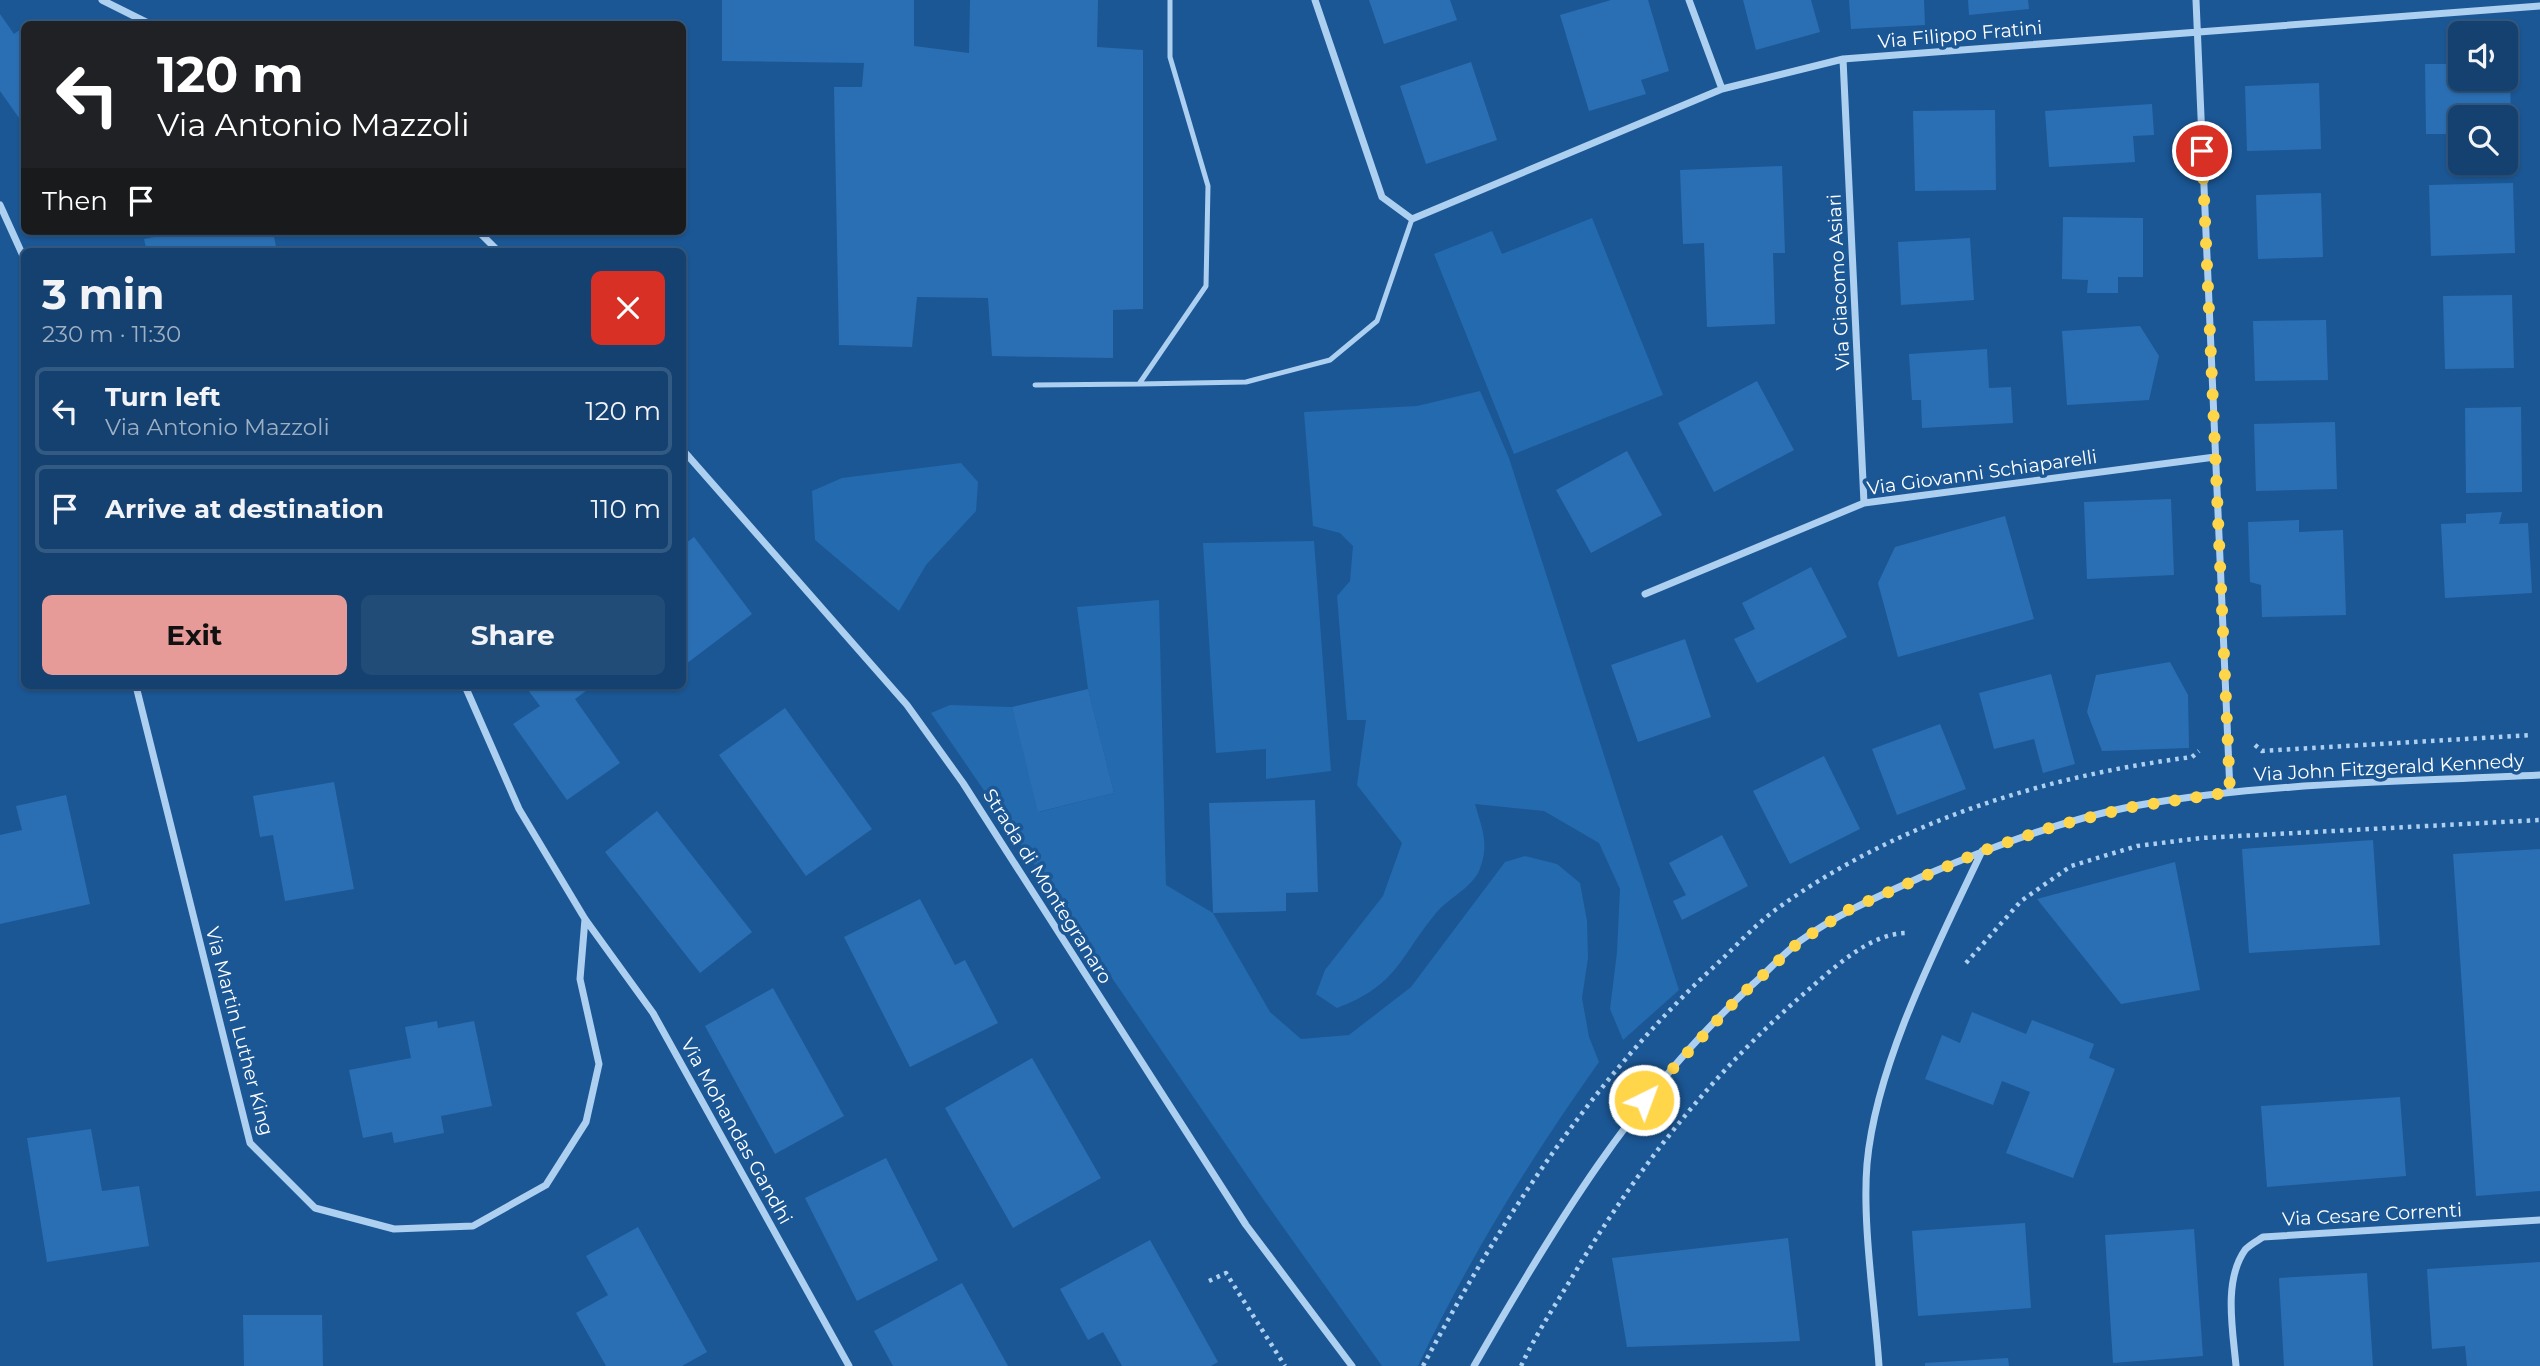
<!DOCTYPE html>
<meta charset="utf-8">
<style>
:root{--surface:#144170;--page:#214c78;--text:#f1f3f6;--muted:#9dafc3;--line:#335a83;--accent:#e69b98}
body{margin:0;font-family:Montserrat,sans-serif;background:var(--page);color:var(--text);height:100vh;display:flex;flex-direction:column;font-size:26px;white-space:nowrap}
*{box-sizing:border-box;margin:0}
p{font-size:23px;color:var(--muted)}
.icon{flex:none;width:38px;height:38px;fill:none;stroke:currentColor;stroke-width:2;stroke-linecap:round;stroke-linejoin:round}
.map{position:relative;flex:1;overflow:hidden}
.panel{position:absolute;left:21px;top:248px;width:665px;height:441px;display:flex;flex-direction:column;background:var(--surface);border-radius:10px;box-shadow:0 2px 5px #0004,0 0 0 2px var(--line)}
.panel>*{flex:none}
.banner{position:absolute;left:21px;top:21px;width:665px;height:214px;border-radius:10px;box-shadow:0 2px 5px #0004,0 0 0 2px var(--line);background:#202124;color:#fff;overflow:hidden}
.buttons{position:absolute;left:2448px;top:21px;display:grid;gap:14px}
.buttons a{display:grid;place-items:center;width:70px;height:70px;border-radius:10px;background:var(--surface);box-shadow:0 2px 5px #0004,0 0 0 2px var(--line);font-size:35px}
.pin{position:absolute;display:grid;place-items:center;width:60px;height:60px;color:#fff;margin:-30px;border:4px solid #fff;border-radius:50%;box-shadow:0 2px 7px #0007}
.me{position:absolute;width:77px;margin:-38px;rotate:42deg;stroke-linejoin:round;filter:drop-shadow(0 0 5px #0008)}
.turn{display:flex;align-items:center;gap:24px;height:147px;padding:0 21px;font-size:32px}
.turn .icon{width:91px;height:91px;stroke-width:2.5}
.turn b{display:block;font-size:49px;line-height:60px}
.then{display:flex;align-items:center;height:66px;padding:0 21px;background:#0003;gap:14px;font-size:26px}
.round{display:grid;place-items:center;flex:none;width:74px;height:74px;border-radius:10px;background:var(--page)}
.headline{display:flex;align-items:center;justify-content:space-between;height:119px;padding:0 21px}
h1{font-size:42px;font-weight:700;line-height:52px}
.button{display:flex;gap:14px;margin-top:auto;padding:14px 21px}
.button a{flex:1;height:80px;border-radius:10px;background:var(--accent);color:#111;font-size:28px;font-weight:700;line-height:80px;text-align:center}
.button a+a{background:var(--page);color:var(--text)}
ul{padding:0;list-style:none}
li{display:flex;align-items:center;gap:21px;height:88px;margin:0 14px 10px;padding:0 7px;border:4px solid var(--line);border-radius:10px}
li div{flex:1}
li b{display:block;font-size:26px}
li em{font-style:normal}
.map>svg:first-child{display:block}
.green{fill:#246aae}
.building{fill:#2a6fb3}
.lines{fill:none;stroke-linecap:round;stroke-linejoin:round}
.path{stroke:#adcff0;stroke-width:4.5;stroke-dasharray:3.5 5;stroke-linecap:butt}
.service{stroke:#adcff0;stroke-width:5}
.minor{stroke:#adcff0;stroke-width:7}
.route{stroke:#ffd54a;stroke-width:12;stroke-dasharray:0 21.6}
.labels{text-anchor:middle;stroke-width:7;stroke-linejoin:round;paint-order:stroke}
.street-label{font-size:19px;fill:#fff;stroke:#1b5795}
</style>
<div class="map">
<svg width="2540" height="1366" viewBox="0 0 2540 1366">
<rect width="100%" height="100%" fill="#1b5795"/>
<!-- green -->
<path class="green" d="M1592 218 1663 395 1514 454 1434 254 1492 231 1502 254Z
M1480 391 1509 458 1679 990 1623 1040 1610 1009 1617 952 1620 889 1599 843 1544 811 1475 804C1482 829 1490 844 1479 871 1472 887 1448 899 1436 913 1399 958 1398 985 1337 1008L1316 994 1325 970 1383 896 1402 843 1357 785 1366 720H1347L1337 596 1350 581 1353 546 1340 533 1313 526 1304 412 1417 406Z
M961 463 978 482 976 511 926 565 899 611 815 540 812 491 842 478Z
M1314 541 1331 771 1266 779V749L1216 753 1203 543Z
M1159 600 1166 885 1213 913 1270 1012 1301 1039 1349 1035 1411 987 1505 862 1525 856 1557 864 1580 883 1587 921 1588 958 1582 998 1589 1037 1599 1062C1530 1159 1469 1258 1418 1366H1382L1261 1196 931 713 950 705 1012 707 1039 812 1114 793 1088 689 1077 607Z"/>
<!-- building -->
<path class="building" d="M722 0H914V46L969 53 970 0H1098L1097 47 1143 50V309L1113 310V358L992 356 988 298 917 297 912 347 839 345 834 87H862L864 63 722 61Z
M1369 0H1450L1457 20 1384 44Z
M1611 0H1648L1669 71 1641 80 1646 94 1589 111 1560 15Z
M1743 0H1811L1820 32 1756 50Z
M1849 0H1924L1925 25 1851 29Z
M1968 0H2028L2029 9 1969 15Z
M0 14 14 34 24 27V125L0 91Z
M1471 62 1497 140 1426 164 1400 86Z
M2425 64H2460V79H2506V64H2510L2511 134H2506V117H2460V134H2426Z
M2319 83 2321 149 2247 151 2245 86Z
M2152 104 2154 135 2133 136 2135 162 2049 167 2045 111Z
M1995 110 1996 190 1915 191 1913 111Z
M1782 166 1785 253H1773L1775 324 1707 327 1704 243 1683 244 1680 170Z
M2513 183 2515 253 2431 256 2429 185Z
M2321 193 2323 257 2258 259 2256 195Z
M2063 217 2143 218V277H2118V293H2087L2088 280 2062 279Z
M184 231H273L277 252H147L144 239Z
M1970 238 1974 300 1901 305 1898 242Z
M2512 295 2514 368 2445 369 2443 296Z
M2326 320 2328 380 2255 381 2253 321Z
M2140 326 2159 356 2149 400 2067 405 2062 331Z
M1987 349 1989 388 2011 387 2013 423 1922 428 1921 400H1912L1909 354Z
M1757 381 1794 450 1714 492 1678 423Z
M2521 407 2522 492 2466 493 2465 408Z
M2335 422 2337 489 2256 491 2254 424Z
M1627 451 1662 515 1591 553 1556 490Z
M2171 499 2174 575 2087 579 2084 502Z
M2502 512 2499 524 2528 523 2532 593 2445 598 2441 524 2466 523V514Z
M2005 516 2034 619 1898 657 1878 583 1895 547Z
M2299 520V532L2343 530 2346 615 2262 617 2261 585 2250 582 2248 522Z
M694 537 752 614 682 667V546Z
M1811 567 1847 637 1757 683 1734 639 1755 629 1742 603Z
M1685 639 1711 717 1638 742 1611 665Z
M2170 662 2188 695 2189 748 2102 751 2087 712 2096 675Z
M2051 674 2075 764 2043 773 2034 739 1994 749 1979 693Z
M525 686H593L575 699 620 763 567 800 513 724 540 706Z
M1088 689 1114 793 1038 812 1012 707Z
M785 708 872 829 806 876 719 755Z
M1940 724 1966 789 1897 815 1872 749Z
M1824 756 1860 829 1790 864 1753 791Z
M334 782 354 889 285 901 273 835 260 837 253 796Z
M66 795 90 904 0 924V835L22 830 16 806Z
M1315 800 1318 892 1286 893V911L1213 913 1209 803Z
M657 811 752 932 700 973 605 852Z
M1722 835 1748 886 1682 920 1673 901 1686 895 1669 863Z
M2373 840 2380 945 2249 953 2242 849Z
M2540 849V1191L2476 1196 2453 854Z
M2175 862 2200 990 2121 1004 2037 899Z
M920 899 955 965 965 960 998 1023 910 1067 844 937Z
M773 988 844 1116 775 1154 705 1026Z
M1972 1012 2026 1034 2032 1020 2094 1044 2089 1058 2115 1069 2073 1178 2006 1153 2030 1092 2002 1081 1993 1105 1925 1079 1942 1035 1960 1043Z
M437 1021 438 1028 474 1021 492 1106 441 1116 444 1133 394 1143 392 1132 363 1138 349 1070 411 1058 405 1027Z
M1032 1058 1101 1178 1013 1228 945 1108Z
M2400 1097 2406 1176 2267 1187 2261 1106Z
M91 1129 102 1191 139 1186 149 1246 47 1262 27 1138Z
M886 1158 938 1260 857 1301 805 1198Z
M2025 1223 2031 1308 1918 1316 1912 1231Z
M638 1227 707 1352 682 1366H606L576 1313 608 1295 586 1256Z
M2194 1229 2203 1356 2113 1363 2105 1235Z
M1788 1238 1800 1341 1627 1347 1612 1258Z
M1150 1240 1218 1362 1211 1366H1122L1103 1332 1088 1340 1060 1289Z
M2540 1262V1366H2467L2465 1346 2432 1349 2427 1269Z
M2367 1273 2373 1366H2284L2279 1278Z
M962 1283 1008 1366H893L874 1331Z
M243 1315H322L323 1366H244Z
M2008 1358 2009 1366H1925V1363Z"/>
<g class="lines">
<!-- path -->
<path class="path" d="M2255 745 2262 751 2531 735
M1966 963 2021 901 2071 866 2137 846 2201 838 2540 820
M1209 1281 1226 1273 1285 1366
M1423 1366C1502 1217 1595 1076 1719 962 1738 944 1757 923 1778 908 1899 821 2045 776 2192 757L2199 751
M1521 1366C1536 1334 1556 1304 1574 1274 1639 1166 1712 1073 1807 991 1835 967 1869 934 1906 933"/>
<!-- service -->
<path class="service" d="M1139 384 1246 382 1330 360 1377 321 1412 219
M1035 385 1139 384 1206 286 1208 186 1170 57V0"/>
<!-- minor -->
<path class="minor" d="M102 0 150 24
M1315 0 1382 197 1412 219 1722 89 1843 59 2540 6
M1689 0 1722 89
M2196 0 2230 792
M1843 59 1864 503
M0 205 24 258
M478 231 499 252
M682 449 907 705 963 783 1246 1225 1352 1366
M1645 594 1864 503 2215 457
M136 686 250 1143 315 1208 394 1229 473 1226 546 1185 586 1122 599 1064 580 979 585 919
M465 686 519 809 585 919 653 1013 849 1366
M1474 1366C1553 1228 1634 1094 1752 985 1768 971 1783 954 1800 941 1840 912 1884 894 1928 874 1994 846 2063 820 2134 806 2267 782 2405 782 2540 775
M1879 1366C1875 1305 1862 1224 1867 1164 1876 1063 1939 942 1982 851
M2236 1366C2233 1331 2223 1281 2245 1250 2249 1245 2257 1241 2263 1237L2540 1220"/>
</g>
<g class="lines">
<!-- route -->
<path class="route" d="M1644 1100 1738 998 1799 942 1850 909 1982 851 2055 826 2132 807 2230 792 2202 151"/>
</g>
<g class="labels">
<!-- street labels -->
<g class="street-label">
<text transform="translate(1960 34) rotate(-5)" y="7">Via Filippo Fratini</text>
<text transform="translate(1838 282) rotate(-93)" y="7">Via Giacomo Asiari</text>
<text transform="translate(1982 472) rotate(-8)" y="7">Via Giovanni Schiaparelli</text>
<text transform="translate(2389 767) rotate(-3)" y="7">Via John Fitzgerald Kennedy</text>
<text transform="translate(1048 886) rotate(58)" y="7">Strada di Montegranaro</text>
<text transform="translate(240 1031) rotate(75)" y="7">Via Martin Luther King</text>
<text transform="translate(737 1131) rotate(61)" y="7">Via Mohandas Gandhi</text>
<text transform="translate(2372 1214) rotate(-3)" y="7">Via Cesare Correnti</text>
</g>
</g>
</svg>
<div class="buttons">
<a><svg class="icon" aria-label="sound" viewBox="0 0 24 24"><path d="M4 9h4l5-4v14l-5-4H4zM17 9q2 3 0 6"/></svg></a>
<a><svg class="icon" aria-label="search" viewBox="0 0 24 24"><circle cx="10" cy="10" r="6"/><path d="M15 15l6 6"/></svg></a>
</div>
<div class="pin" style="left:2202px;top:151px;background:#d93025"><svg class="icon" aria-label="arrive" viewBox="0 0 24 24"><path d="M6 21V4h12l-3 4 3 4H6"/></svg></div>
<svg class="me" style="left:1644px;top:1100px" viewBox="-20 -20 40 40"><circle r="17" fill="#ffd54a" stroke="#fff" stroke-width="3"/><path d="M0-11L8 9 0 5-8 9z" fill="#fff"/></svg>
<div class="banner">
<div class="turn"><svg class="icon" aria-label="left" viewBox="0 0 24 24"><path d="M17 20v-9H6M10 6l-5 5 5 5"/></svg><div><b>120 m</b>Via Antonio Mazzoli</div></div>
<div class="then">Then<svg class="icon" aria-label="arrive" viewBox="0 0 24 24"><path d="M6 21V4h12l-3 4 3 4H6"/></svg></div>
</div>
<section class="panel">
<div class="headline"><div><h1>3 min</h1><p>230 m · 11:30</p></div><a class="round" style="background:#d93025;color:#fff"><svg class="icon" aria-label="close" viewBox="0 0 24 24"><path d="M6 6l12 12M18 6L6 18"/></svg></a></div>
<ul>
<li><svg class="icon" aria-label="left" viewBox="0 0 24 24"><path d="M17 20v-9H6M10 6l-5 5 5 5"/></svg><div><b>Turn left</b><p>Via Antonio Mazzoli</p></div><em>120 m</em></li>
<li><svg class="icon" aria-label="arrive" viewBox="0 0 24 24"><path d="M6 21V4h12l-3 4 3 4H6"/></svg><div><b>Arrive at destination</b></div><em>110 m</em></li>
</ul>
<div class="button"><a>Exit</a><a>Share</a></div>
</section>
</div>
